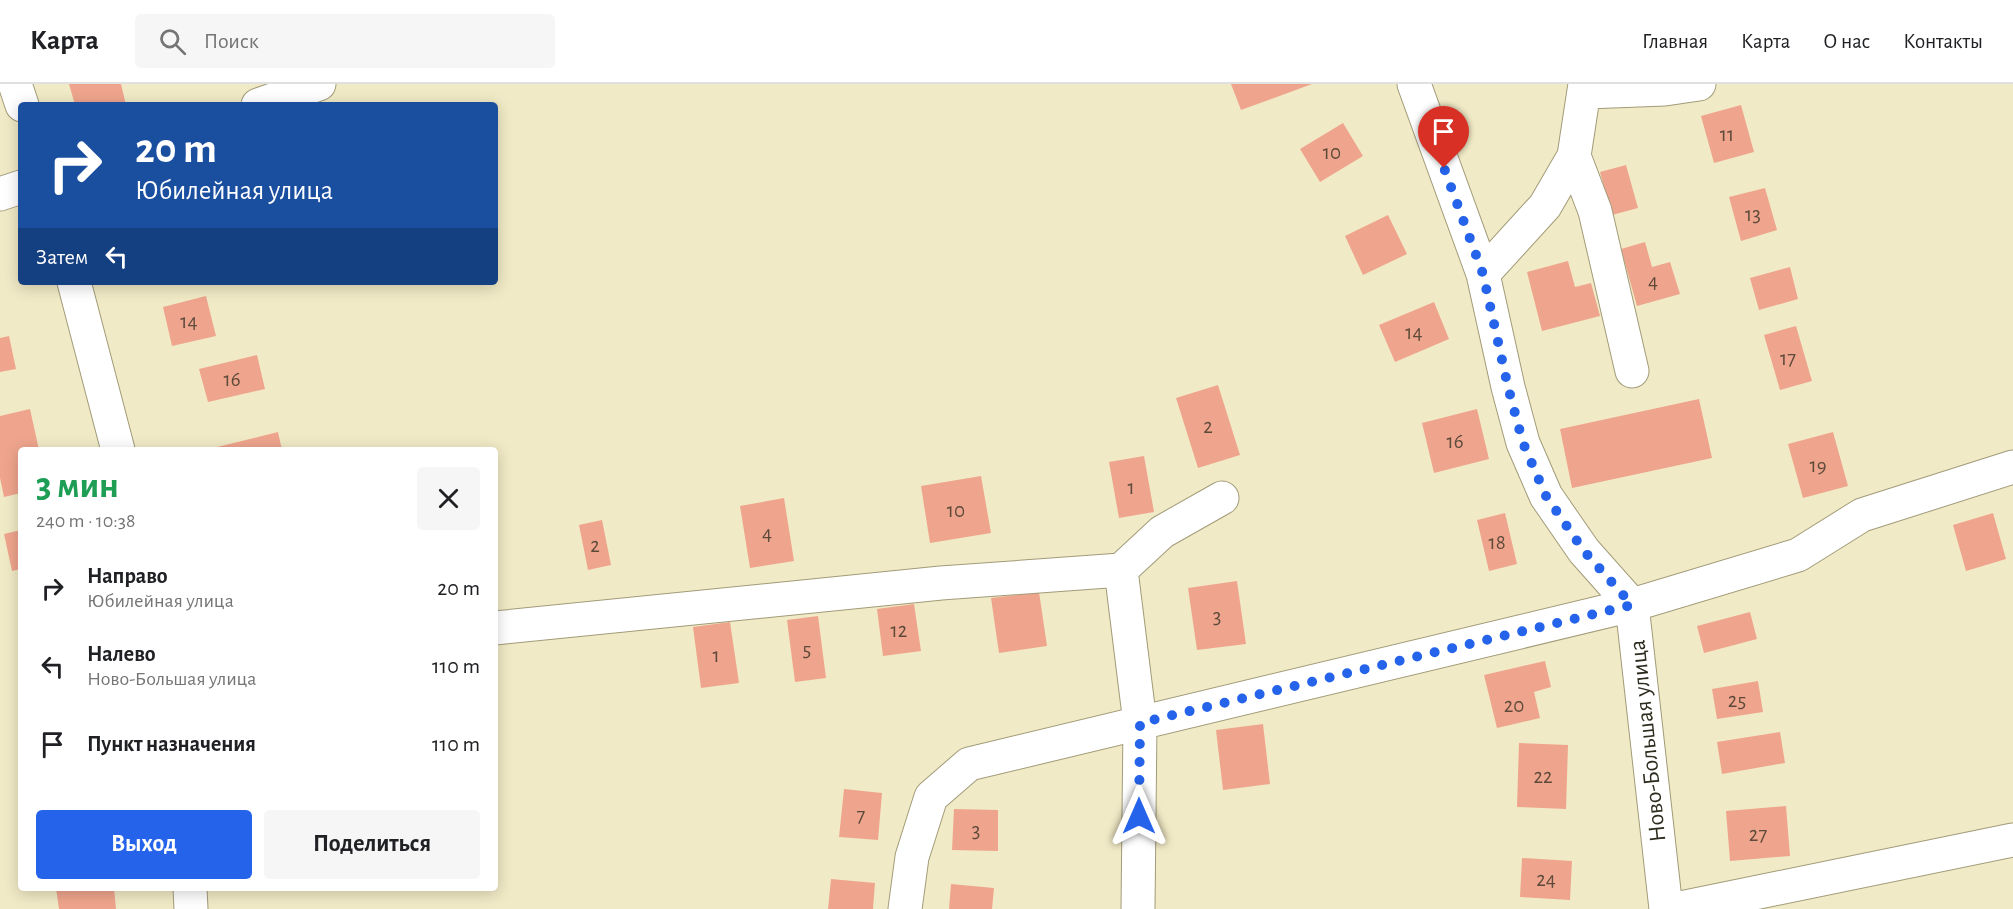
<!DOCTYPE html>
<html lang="ru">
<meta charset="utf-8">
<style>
:root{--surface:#fff;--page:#f6f6f6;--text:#202124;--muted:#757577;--line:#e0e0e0;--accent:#2563eb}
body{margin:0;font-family:"Alegreya Sans",sans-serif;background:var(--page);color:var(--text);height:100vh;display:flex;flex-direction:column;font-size:22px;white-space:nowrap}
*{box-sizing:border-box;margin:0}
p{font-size:20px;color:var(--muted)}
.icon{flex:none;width:33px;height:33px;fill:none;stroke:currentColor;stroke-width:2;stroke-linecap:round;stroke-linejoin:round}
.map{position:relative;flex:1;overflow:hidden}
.details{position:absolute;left:18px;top:363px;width:480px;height:444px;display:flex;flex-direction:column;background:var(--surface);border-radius:6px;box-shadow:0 3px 15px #0003}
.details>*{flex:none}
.banner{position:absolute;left:18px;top:18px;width:480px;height:183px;border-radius:6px;box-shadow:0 3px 15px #0003;background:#1a4fa0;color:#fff;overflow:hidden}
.pin{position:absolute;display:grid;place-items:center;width:51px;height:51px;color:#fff;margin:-62px -26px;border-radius:50% 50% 50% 0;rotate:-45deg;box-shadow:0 0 6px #0007}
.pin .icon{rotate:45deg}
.me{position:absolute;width:66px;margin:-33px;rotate:0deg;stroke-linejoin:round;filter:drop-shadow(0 0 4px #0008)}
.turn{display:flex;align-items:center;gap:21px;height:126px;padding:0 18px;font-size:27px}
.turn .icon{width:78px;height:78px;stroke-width:2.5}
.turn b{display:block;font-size:42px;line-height:51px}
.then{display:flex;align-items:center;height:57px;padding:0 18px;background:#0003;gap:12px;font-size:22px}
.round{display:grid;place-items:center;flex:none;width:63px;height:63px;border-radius:6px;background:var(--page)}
.head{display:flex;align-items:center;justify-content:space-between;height:102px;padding:0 18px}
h1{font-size:36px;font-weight:700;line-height:45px;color:#1e9e55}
.primary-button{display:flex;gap:12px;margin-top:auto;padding:12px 18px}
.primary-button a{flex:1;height:69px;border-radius:6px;background:var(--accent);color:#fff;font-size:24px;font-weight:700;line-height:69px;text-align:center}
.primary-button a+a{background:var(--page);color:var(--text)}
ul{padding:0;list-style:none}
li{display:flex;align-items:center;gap:18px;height:78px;padding:0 18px}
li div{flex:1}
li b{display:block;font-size:22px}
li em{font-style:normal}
header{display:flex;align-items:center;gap:36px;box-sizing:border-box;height:84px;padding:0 30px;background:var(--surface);border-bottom:2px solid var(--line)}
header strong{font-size:28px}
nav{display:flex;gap:33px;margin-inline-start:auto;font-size:21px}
.search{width:420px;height:54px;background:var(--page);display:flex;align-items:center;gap:15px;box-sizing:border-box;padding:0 21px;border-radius:6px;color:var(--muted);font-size:22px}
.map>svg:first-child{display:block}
.building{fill:#efa58d}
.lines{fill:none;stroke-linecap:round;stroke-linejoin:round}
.minor-casing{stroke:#a29b79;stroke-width:35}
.minor{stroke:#fff;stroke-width:33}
.route{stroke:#2563eb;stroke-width:10;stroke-dasharray:0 18}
.labels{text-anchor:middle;stroke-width:4.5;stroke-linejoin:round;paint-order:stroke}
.number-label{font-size:21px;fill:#5e4a3a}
.street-label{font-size:24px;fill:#2e2c1e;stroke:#fff}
</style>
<header>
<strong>Карта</strong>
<div class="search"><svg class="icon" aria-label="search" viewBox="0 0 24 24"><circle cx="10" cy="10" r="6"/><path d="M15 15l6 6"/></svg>Поиск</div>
<nav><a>Главная</a><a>Карта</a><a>О нас</a><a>Контакты</a></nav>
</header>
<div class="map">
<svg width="2013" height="825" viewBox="0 0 2013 825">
<rect width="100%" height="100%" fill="#f1eac6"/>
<!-- building -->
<path class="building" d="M69 0H121L126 21H75Z
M1231 0H1312L1241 26Z
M1741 21 1754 68 1714 79 1701 32Z
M1343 39 1363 72 1320 98 1300 65Z
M1626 81 1638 124 1612 131 1600 88Z
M1765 104 1777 146 1741 157 1729 113Z
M1388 131 1407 170 1363 191 1345 152Z
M1645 158 1652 183 1670 178 1680 210 1637 222 1621 165Z
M1568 177 1575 203 1591 199 1600 232 1542 247 1527 188Z
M1790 183 1798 215 1759 226 1750 194Z
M206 212 216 252 172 262 163 223Z
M1434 218 1449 255 1395 278 1379 241Z
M1796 242 1812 297 1780 306 1764 251Z
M9 252 16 285 0 288V254Z
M257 271 265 305 208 318 199 285Z
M1218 301 1240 371 1198 384 1176 314Z
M1699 315 1712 374 1572 404 1560 345Z
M30 325 39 366H21V409L4 413 0 394V332Z
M1477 325 1489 375 1434 389 1422 339Z
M278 348 282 366H214L213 364Z
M1833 348 1848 402 1803 414 1788 360Z
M1144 372 1154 428 1119 434 1109 378Z
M981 392 991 449 930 459 921 402Z
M784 414 794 477 750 484 740 422Z
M1505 429 1517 480 1489 487 1477 436Z
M1993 429 2006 475 1966 487 1953 441Z
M602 436 611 481 588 486 579 441Z
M21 446V485L12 487 4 450Z
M1237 497 1246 560 1197 566 1188 504Z
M1039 508 1047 562 999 569 991 514Z
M914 520 921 567 883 572 877 525Z
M1750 528 1757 555 1704 569 1697 542Z
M818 532 826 594 795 598 787 536Z
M730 538 739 599 701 604 693 543Z
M1545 577 1551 603 1534 608 1540 634 1497 644 1484 591Z
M1758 597 1763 628 1717 635 1712 605Z
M1263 640 1270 700 1223 706 1216 646Z
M1780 648 1785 679 1722 690 1717 658Z
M1519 659 1568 661 1566 725 1517 723Z
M844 705 882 709 878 756 839 753Z
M1786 722 1790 772 1730 777 1726 727Z
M954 725 998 726V767L952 766Z
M1522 774 1572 777 1570 816 1520 813Z
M831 795 875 799 873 825H828Z
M951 800 994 804 992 825H949Z
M56 804H114L116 825H59Z"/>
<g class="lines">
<defs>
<path id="minor" d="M15 0 22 21
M1414 0 1483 190 1508 303 1523 359 1546 412 1584 467 1632 521 1666 825
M1586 8 1665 5 1699 0
M258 21 319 0
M1574 72 1595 127 1632 287
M0 110 21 103
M1483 190 1545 122 1574 72 1585 0
M74 198 118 366
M1121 486 1140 639 1138 825
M495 544 941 499 1121 486 1162 448 1222 414
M190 804 191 825
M905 825 912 773 931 713 969 680 1632 521 1798 471 1862 431 2013 383
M1676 825 2013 756"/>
</defs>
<!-- minor casing -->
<use href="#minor" class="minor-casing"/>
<!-- minor -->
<use href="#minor" class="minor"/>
</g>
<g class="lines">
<!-- route -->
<path class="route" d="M1139 732 1140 639 1632 521 1584 467 1546 412 1523 359 1508 303 1483 190 1444 84"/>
</g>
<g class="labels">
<!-- number labels -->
<g class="number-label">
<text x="1727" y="57">11</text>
<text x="1332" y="75">10</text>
<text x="1753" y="137">13</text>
<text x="1653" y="204">4</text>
<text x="189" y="244">14</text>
<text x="1414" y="255">14</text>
<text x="1788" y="281">17</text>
<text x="232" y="302">16</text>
<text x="1208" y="349">2</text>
<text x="1455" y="364">16</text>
<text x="1818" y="388">19</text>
<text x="1131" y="410">1</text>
<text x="956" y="433">10</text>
<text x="767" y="456">4</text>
<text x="1497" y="465">18</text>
<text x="595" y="468">2</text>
<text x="1217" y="539">3</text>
<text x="899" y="553">12</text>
<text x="807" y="572">5</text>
<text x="716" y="578">1</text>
<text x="1737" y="623">25</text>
<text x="1514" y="628">20</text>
<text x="1543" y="699">22</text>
<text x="861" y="738">7</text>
<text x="976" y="753">3</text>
<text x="1758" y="757">27</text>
<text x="1546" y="802">24</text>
</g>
<!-- street labels -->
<g class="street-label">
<text transform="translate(1647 657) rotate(-96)" y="8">Ново-Большая улица</text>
</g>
</g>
</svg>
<div class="pin" style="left:1444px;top:84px;background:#d93025"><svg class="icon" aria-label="arrive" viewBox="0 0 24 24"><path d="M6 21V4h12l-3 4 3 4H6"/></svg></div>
<svg class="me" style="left:1139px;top:732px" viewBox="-20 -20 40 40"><path d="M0-17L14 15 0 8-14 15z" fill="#2563eb" stroke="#fff" stroke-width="4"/></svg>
<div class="banner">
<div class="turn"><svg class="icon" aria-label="right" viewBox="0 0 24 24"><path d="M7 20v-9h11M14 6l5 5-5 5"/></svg><div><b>20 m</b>Юбилейная улица</div></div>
<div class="then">Затем<svg class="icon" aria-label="left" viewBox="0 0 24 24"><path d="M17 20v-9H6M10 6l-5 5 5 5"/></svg></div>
</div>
<section class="details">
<div class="head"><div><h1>3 мин</h1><p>240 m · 10:38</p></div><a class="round"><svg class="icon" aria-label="close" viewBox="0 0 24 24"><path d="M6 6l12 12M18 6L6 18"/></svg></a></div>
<ul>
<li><svg class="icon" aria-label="right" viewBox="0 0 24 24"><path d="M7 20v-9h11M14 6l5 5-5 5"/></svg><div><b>Направо</b><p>Юбилейная улица</p></div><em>20 m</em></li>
<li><svg class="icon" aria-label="left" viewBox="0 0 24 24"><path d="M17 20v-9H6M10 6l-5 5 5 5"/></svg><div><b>Налево</b><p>Ново-Большая улица</p></div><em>110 m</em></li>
<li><svg class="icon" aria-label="arrive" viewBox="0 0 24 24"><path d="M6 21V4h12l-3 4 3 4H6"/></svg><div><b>Пункт назначения</b></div><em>110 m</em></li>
</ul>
<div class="primary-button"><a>Выход</a><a>Поделиться</a></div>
</section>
</div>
